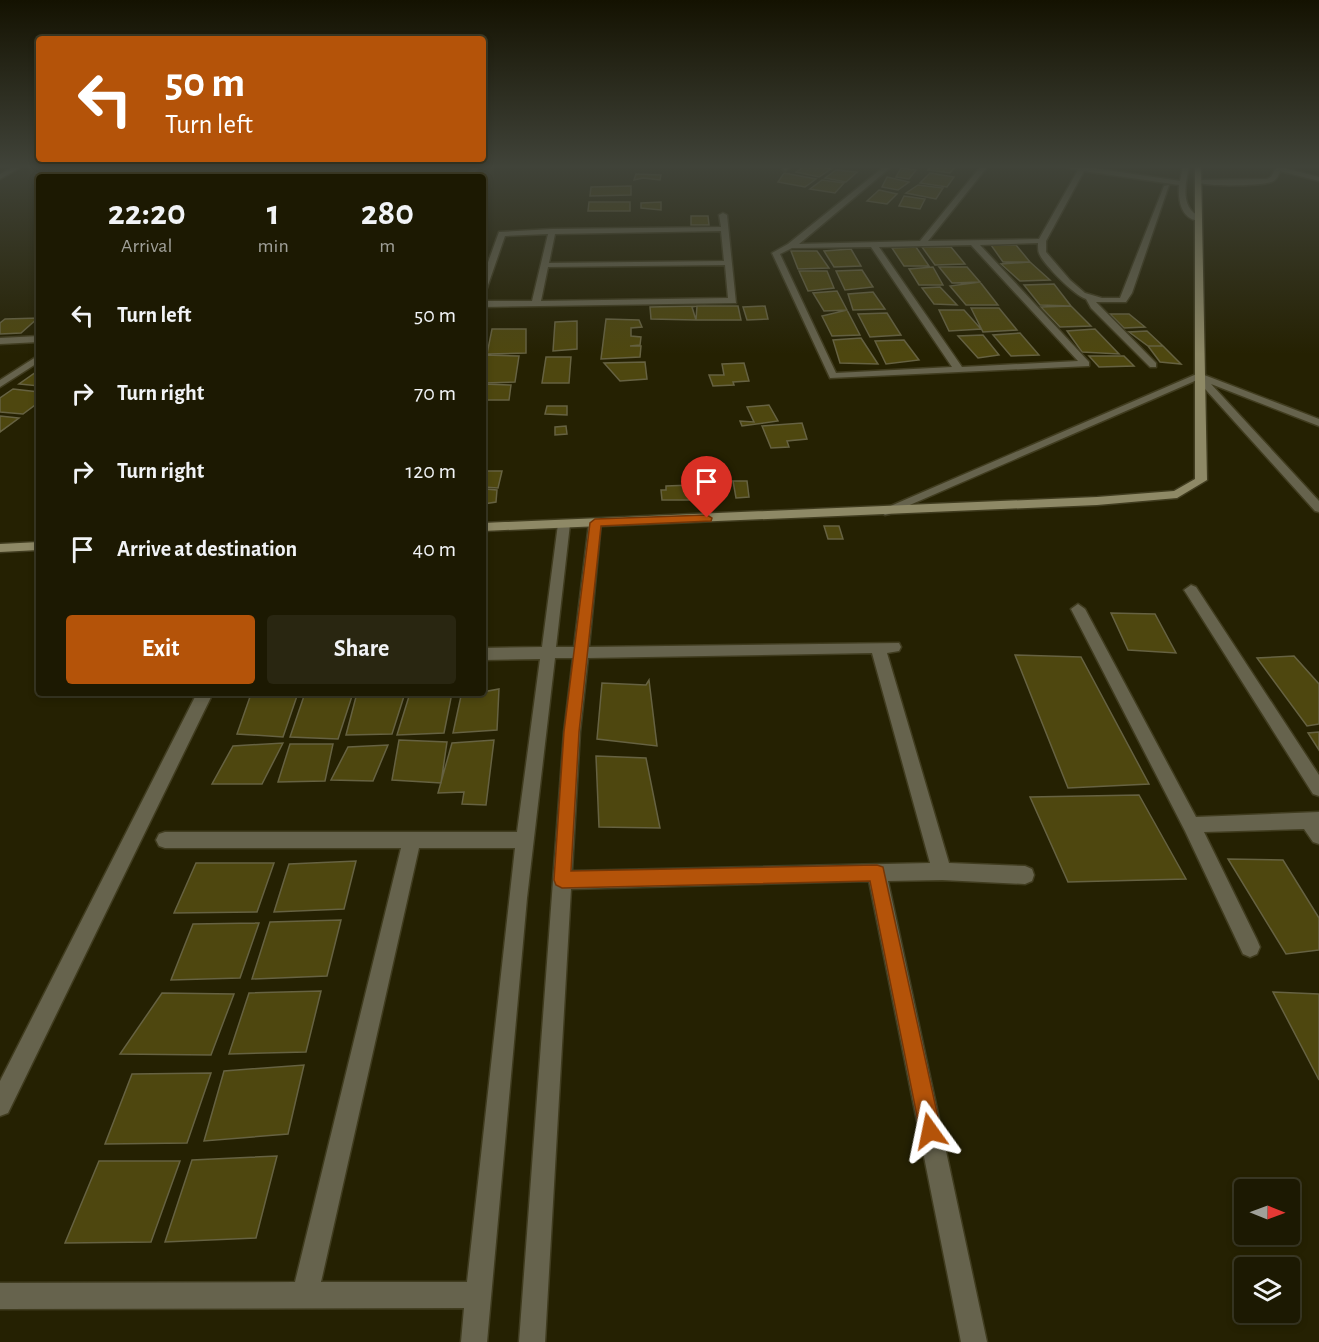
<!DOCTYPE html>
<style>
:root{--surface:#1c1902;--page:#292611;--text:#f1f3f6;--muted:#a0a099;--line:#3a3824;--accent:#b45309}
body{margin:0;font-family:"Alegreya Sans",sans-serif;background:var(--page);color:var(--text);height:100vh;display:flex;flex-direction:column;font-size:22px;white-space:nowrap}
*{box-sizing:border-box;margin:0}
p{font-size:20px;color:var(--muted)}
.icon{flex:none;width:33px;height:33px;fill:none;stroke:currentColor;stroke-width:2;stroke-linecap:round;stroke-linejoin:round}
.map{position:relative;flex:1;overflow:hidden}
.panel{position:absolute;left:36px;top:174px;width:450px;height:522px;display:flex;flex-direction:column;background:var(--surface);border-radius:6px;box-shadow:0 3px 9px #0003,0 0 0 2px var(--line)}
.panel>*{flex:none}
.guide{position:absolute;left:36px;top:36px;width:450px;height:126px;border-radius:6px;box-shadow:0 3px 9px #0003,0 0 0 2px var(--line);background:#b45309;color:#fff;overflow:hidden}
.needle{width:39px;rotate:91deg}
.controls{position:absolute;left:1234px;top:1179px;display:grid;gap:12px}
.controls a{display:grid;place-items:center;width:66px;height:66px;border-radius:6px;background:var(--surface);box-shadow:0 3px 9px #0003,0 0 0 2px var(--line);font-size:30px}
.pin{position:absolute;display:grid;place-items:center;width:51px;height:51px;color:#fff;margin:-62px -26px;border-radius:50% 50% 50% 0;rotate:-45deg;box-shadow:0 0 6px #0007}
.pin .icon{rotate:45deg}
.me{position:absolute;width:66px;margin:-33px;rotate:348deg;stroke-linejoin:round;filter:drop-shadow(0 0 4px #0008)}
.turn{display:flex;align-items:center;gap:21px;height:126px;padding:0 30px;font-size:27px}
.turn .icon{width:78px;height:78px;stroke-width:2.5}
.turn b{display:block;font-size:42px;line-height:51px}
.eta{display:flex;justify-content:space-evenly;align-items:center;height:102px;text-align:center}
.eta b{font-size:36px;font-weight:700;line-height:42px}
.action{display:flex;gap:12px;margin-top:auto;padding:12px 30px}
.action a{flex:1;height:69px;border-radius:6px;background:var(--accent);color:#fff;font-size:24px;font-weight:700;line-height:69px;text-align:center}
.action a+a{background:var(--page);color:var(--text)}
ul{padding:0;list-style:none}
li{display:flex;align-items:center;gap:18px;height:78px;padding:0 30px}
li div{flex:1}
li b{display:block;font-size:22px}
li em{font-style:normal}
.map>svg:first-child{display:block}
.building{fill:#4e470f;stroke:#666242;stroke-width:1.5}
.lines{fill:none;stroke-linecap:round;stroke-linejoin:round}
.minor-casing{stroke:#403c1f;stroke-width:3}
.secondary-casing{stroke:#403c1f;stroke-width:3}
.minor{fill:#66634d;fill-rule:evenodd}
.secondary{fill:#8e8966;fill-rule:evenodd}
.route{fill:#b45309;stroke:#753606;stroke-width:1.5}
</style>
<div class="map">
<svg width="1319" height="1342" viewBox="0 0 1319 1342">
<rect width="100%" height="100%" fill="#252102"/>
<!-- building -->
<path class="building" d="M804 166H819L831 169 819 177 796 172Z
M931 166H956L950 173 928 170Z
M901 168 916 170 909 179 896 177Z
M836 170 857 172 846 182 825 178Z
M784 173 816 179 805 187 778 182Z
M930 173 954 177 947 187 920 183Z
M636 174 661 175 660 180 643 178 634 180Z
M887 177 909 182 898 190 882 187Z
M822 180 844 183 835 193 810 189Z
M918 185 943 188 936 199 906 193Z
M631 186V195L590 196 591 187Z
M879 190 897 194 887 204 867 201Z
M904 196 925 199 920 209 899 206Z
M589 202H630V211H588Z
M661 202V210L641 208V203Z
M691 216H708L709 225H691Z
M991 245H1016L1030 262H1003Z
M916 247 929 266H904L892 248Z
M922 247H951L965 264 935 265Z
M851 249 861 266 834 267 824 251Z
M791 251H817L829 268 798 269Z
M1030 262 1050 280 1020 281 1001 264Z
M933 267 943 285H919L909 269Z
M939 267H967L980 282 952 283Z
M862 270 873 287 845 290 836 271Z
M799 271H827L834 288 808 291Z
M980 282 998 305H966L950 286Z
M1054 284 1071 306 1040 305 1024 285Z
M940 287 957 305 934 304 922 288Z
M837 291 847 310 824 311 813 293Z
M873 292 885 309 853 310 848 294Z
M697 306H738L741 320H696Z
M697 306 692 307 696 320 651 319 650 307Z
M765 306 768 319 747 320 743 307Z
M1071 306 1091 326 1060 327 1041 307Z
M971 308H999L1017 330 983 332Z
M847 310 860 335 832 336 822 316Z
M939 310H964L981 329 949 331Z
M887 313 901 335 870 337 858 314Z
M1110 314H1129L1145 327 1124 328Z
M38 318 21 333 0 334V323L5 319Z
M606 319 639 320 642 327 631 328V336L641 337 640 345 630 346H641L640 357 601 359Z
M577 321V349L553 351 555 322Z
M492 329H526V353L487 354Z
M1095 329 1119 354 1082 352 1067 331Z
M1147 331 1163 346H1148L1129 332Z
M1020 333 1039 355 1011 356 993 335Z
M983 335 999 355 978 358 958 336Z
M861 338 878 364 840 363 833 340Z
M904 340 919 360 886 364 875 341Z
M1148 346H1163L1181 364 1160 362Z
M484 355 519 356 515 382 483 383Z
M1089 356H1124L1134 366 1099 367Z
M546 357H571L569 383H542Z
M645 362 647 379 620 381 604 363Z
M744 363 749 381 733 382 734 385 713 386 709 375H724L722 364Z
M39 370V386L19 384Z
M483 384 511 385 509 400H483Z
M13 389 39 392V402L23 414 0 412V398Z
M769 405 778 421 742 426 740 421 754 422 747 407Z
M547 406H567V415L545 414Z
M0 416 19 418 0 432Z
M802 423 807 439 787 441 789 447 771 448 762 426Z
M566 426 567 434 555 435V427Z
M486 471H502L498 488 483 487Z
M733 481H747L749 497 736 498Z
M692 485 693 500H662L661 490H666V486Z
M485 489 497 490 496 502 483 504Z
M824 526H839L843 539H828Z
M1111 613 1155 614 1176 653 1128 650Z
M1015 655 1081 657 1149 784 1068 788Z
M1294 656 1319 684V724L1307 726 1257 658Z
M649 680 657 746 597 739 602 683 646 685Z
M499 689 497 730 453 733 461 696Z
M298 693 283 737 237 734 251 694Z
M305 693H353L338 739 290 737Z
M357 693H405L392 734 346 735Z
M410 693H452L444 733 397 735Z
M1319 732V750L1308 733Z
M399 740 447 742 441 783 392 780Z
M494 740 486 805 462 804 464 792 438 793 452 743Z
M283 743 262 784H212L233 746Z
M290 744H333L325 781 278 782Z
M388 745 373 781 331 780 348 747Z
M596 756 646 758 660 828 599 827Z
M1139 795 1186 879 1068 882 1030 797Z
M1228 859 1283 860 1319 918V950L1286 954Z
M356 861 344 909 274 912 289 864Z
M196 863H274L257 912 174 913Z
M341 920 327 976 252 979 270 922Z
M259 923 240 978 171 980 193 924Z
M321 991 306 1052 229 1054 249 993Z
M1273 992 1319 994V1080Z
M162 993 234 994 211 1055 120 1054Z
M304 1065 288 1134 204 1141 224 1071Z
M211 1073 187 1143 105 1144 132 1074Z
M277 1156 256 1238 165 1242 192 1160Z
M99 1161H180L151 1242 65 1243Z"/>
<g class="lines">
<defs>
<path id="minor" d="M15 166H23L0 179V174Z
M473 166H479L472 177H466Z
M785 166H793L785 171 782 169Z
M885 166H892L799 244 920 241 981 166H988L928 241 1039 239 1078 170 1061 166H1080L1180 181 1183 166H1189C1185 185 1180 209 1201 217V221C1181 220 1178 201 1179 185L1084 171 1046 241V252L1070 280 1085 293 1102 298H1120L1164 186 1169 185 1132 293 1126 302H1096L1156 363V367H1150L1091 308 1086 299C1074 295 1043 264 1039 253 1038 251 1038 245 1038 243L980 245 1089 362V366L830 378 772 253 788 244ZM971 245 1078 361 962 367 879 247ZM871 247 952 367 836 373 780 254 792 248Z
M1277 166 1319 177V181L1280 171C1278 176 1277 180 1271 182 1259 186 1207 187 1196 182L1199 180 1267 179 1271 177Z
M723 213 727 215 736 303 483 307V301H532L548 234 505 236 487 288 483 290V276L499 232 552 229 721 227 719 215ZM721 231 724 261 549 263 555 234ZM725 265 728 298 541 301 548 267Z
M39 336V342L0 344V338Z
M39 355V362L0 387V380Z
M1199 373 1319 419V426L1211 384 1319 501V512L1315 511 1197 380 889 514 885 515 879 511Z
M595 519 601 523 589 647 899 643 901 647 899 651 887 653 949 863 1025 866 1032 869 1034 875 1032 881 1025 884 942 880 888 881 987 1342H961L869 881 571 889 545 1342H519L564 732 573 658H555L527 898 487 1342H461L464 1308 0 1309V1283L295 1282 401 848H165L159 846 156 840 159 834 165 832H517L540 659 483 660V648L542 647 558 524 564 520 570 524 556 647H574L589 523ZM872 653 930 863 572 871 580 732 588 658ZM419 848H515L467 1282H321Z
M1191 585 1196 587 1319 775V796L1313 794 1186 593 1184 590Z
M1078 604 1085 609 1196 817 1319 812V844L1313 842 1304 829 1204 832 1257 940 1260 947 1257 954 1250 957 1243 954 1185 831 1071 609Z
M197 693H213L8 1113 0 1116V1081Z"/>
<path id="secondary" d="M1195 166H1201L1207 480 1177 498 1097 505 483 531V523L1097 497 1174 491 1195 479Z
M39 542V550L0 552V544Z"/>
</defs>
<!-- minor casing -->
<use href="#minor" class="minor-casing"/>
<!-- secondary casing -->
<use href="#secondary" class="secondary-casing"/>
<!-- minor -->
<use href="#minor" class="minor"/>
<!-- secondary -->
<use href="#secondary" class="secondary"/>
</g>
<!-- sky -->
<linearGradient id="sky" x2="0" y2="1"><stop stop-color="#141201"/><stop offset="0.47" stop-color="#404339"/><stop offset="1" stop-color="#404339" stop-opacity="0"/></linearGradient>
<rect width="1319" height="354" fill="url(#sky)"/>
<!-- route -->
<path class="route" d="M707 515 712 518 711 521 601 526 579 732 571 871 877 865 883 867 941 1131 938 1138 930 1141 923 1138 920 1131 870 881 562 888 556 885 554 880 564 732 590 523 595 519Z"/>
</svg>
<div class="controls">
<a><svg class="needle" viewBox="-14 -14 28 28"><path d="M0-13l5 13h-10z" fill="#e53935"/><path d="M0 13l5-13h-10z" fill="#a0a099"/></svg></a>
<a><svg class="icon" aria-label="layers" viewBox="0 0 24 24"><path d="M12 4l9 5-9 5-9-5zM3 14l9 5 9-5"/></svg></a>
</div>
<div class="pin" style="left:707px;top:518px;background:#d93025"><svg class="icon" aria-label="arrive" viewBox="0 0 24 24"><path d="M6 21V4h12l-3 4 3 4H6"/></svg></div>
<svg class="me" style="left:930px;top:1131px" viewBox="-20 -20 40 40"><path d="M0-17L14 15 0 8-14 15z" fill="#b45309" stroke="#fff" stroke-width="4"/></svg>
<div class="guide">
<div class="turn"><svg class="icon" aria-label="left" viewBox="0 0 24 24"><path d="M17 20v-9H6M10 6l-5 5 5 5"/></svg><div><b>50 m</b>Turn left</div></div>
</div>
<section class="panel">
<div class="eta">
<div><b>22:20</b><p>Arrival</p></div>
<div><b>1</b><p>min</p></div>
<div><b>280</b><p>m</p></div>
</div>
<ul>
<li><svg class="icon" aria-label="left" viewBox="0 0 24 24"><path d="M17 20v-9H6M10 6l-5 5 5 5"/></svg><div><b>Turn left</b></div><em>50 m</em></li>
<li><svg class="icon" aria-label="right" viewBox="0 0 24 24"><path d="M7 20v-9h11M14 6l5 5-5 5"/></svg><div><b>Turn right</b></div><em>70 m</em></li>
<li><svg class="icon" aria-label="right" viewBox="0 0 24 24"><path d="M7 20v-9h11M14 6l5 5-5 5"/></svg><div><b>Turn right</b></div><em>120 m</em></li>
<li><svg class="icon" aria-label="arrive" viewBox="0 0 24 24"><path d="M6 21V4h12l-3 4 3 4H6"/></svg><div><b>Arrive at destination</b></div><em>40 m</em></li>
</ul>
<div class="action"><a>Exit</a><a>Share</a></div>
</section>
</div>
